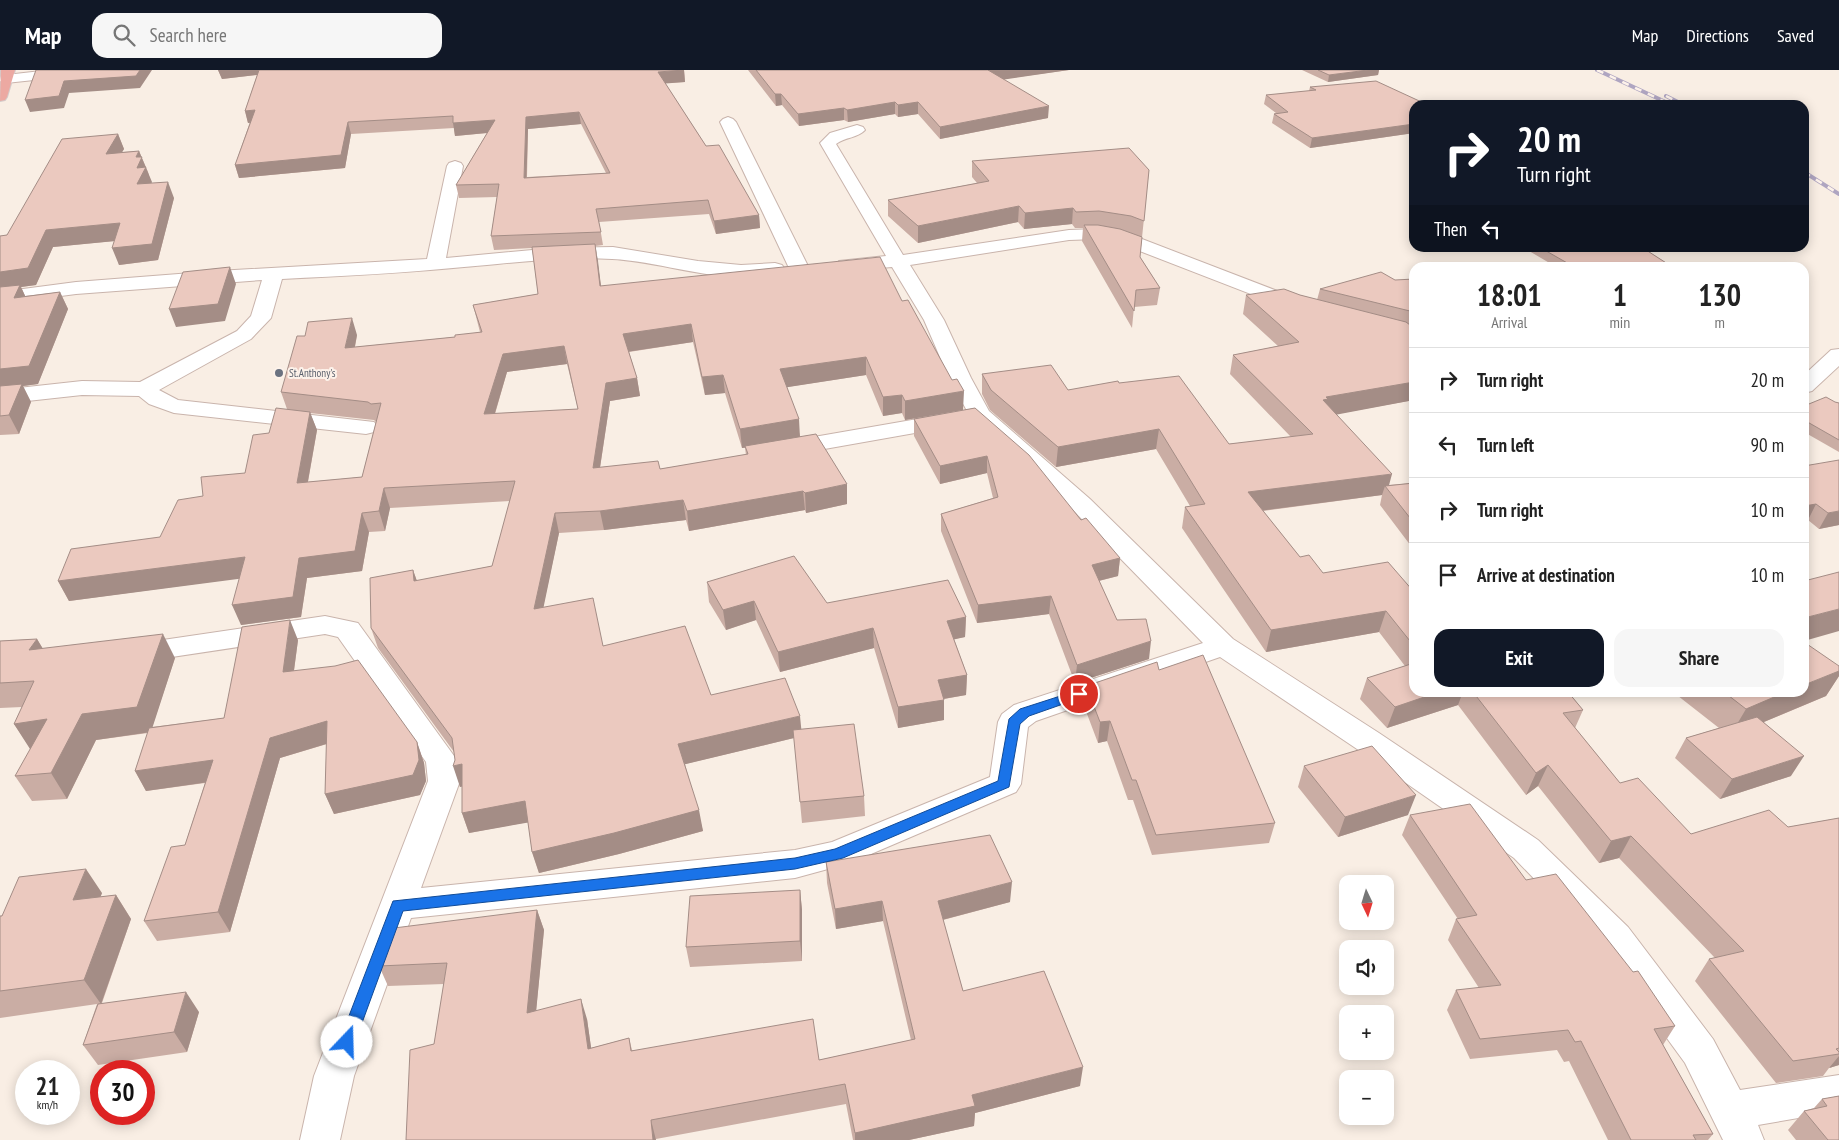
<!DOCTYPE html>
<meta charset="utf-8">
<style>
:root{--surface:#fff;--page:#f6f6f6;--text:#222;--muted:#767676;--line:#e0e0e0;--accent:#111827}
body{margin:0;font-family:"PT Sans Narrow",sans-serif;background:var(--page);color:var(--text);height:100vh;display:flex;flex-direction:column;font-size:19px;white-space:nowrap}
*{box-sizing:border-box;margin:0}
p{font-size:16px;color:var(--muted)}
.icon{flex:none;width:28px;height:28px;fill:none;stroke:currentColor;stroke-width:2;stroke-linecap:round;stroke-linejoin:round}
.map{position:relative;flex:1;overflow:hidden}
.panel{position:absolute;left:1409px;top:192px;width:400px;height:435px;display:flex;flex-direction:column;background:var(--surface);border-radius:15px;box-shadow:0 2px 12px #0003}
.panel>*{flex:none}
.hud{position:absolute;left:1409px;top:30px;width:400px;height:152px;border-radius:15px;box-shadow:0 2px 12px #0003;background:#111827;color:#fff;overflow:hidden}
.needle{width:32px;rotate:176deg}
.buttons{position:absolute;left:1339px;top:805px;display:grid;gap:10px}
.buttons a{display:grid;place-items:center;width:55px;height:55px;border-radius:10px;background:var(--surface);box-shadow:0 2px 12px #0003;font-size:25px}
.speed{position:absolute;left:15px;top:990px;display:flex;gap:10px;font-size:25px;font-weight:700;text-align:center}
.speed>*{display:grid;place-content:center;width:65px;height:65px;border-radius:50%;background:var(--surface);box-shadow:0 2px 12px #0003;line-height:1}
.speed small{font-size:12px;font-weight:400}
.speed .limit{border:8px solid #d22;background:#fff;color:#111}
.pin{position:absolute;display:grid;place-items:center;width:42px;height:42px;color:#fff;margin:-21px;border:2px solid #fff;border-radius:50%;box-shadow:0 1px 5px #0007}
.me{position:absolute;width:55px;margin:-28px;rotate:21deg;stroke-linejoin:round;filter:drop-shadow(0 0 4px #0008)}
.turn{display:flex;align-items:center;gap:18px;height:105px;padding:0 25px;font-size:22px}
.turn .icon{width:65px;height:65px;stroke-width:2.5}
.turn b{display:block;font-size:35px;line-height:42px}
.then{display:flex;align-items:center;height:48px;padding:0 25px;background:#0003;gap:10px;font-size:19px}
.eta{display:flex;justify-content:space-evenly;align-items:center;height:85px;text-align:center}
.eta b{font-size:30px;font-weight:700;line-height:35px}
.cta{display:flex;gap:10px;margin-top:auto;padding:10px 25px}
.cta a{flex:1;height:58px;border-radius:15px;background:var(--accent);color:#fff;font-size:20px;font-weight:700;line-height:58px;text-align:center}
.cta a+a{background:var(--page);color:var(--text)}
ul{padding:0;list-style:none}
li{display:flex;align-items:center;gap:15px;height:65px;padding:0 25px;border-top:1px solid var(--line)}
li div{flex:1}
li b{display:block;font-size:19px}
li em{font-style:normal}
header{display:flex;align-items:center;gap:30px;box-sizing:border-box;height:70px;padding:0 25px;background:var(--accent);color:#fff}
header strong{font-size:24px}
nav{display:flex;gap:28px;margin-inline-start:auto;font-size:18px}
.search{width:350px;height:45px;background:var(--page);display:flex;align-items:center;gap:12px;box-sizing:border-box;padding:0 18px;border-radius:15px;color:var(--muted);font-size:19px}
.map>svg:first-child{display:block}
.lines{fill:none;stroke-linecap:round;stroke-linejoin:round}
.minor-casing{stroke:#c9b4ac;stroke-width:2}
.highway-casing{stroke:#d4cbca;stroke-width:2}
.minor{fill:#fff;fill-rule:evenodd}
.highway{fill:#eca9a2;fill-rule:evenodd}
.rail-casing{stroke:#afa5c1;stroke-width:4}
.rail{stroke:#fdf2ea;stroke-width:2.5;stroke-dasharray:7;stroke-linecap:butt}
.wall{fill:#caada4;fill-rule:evenodd}
.shaded-wall{fill:#a48d86}
.building{fill:#ebc9bf;stroke:#a48d86;fill-rule:evenodd}
.route{fill:#1a73e8;stroke:#114b97}
.worship-dot{fill:#6b7280;stroke:#fdf2ea;stroke-width:2}
.labels{text-anchor:middle;stroke-width:4;stroke-linejoin:round;paint-order:stroke}
.far-worship-label{font-size:11px;fill:#5b616d;stroke:#fdf2ea;text-anchor:start}
</style>
<header>
<strong>Map</strong>
<div class="search"><svg class="icon" aria-label="search" viewBox="0 0 24 24"><circle cx="10" cy="10" r="6"/><path d="M15 15l6 6"/></svg>Search here</div>
<nav><a>Map</a><a>Directions</a><a>Saved</a></nav>
</header>
<div class="map">
<svg width="1839" height="1070" viewBox="0 0 1839 1070">
<rect width="100%" height="100%" fill="#f9eee4"/>
<g class="lines">
<defs>
<path id="minor" d="M50 0H97L90 4 6 13 0 11 1 6 6 5Z
M728 47 733 49 736 52 809 198 806 202 799 204 792 202 789 198 720 52 723 49Z
M857 55 863 57 865 60C858 68 845 67 836 74L903 185 1069 160 1097 159 1129 164 1306 232 1309 236 1306 240 1299 242 1292 240 1119 173 1097 169 1069 170 910 195 944 250 971 308 989 341 1090 429 1233 569 1379 663 1538 770 1628 857 1713 969 1740 1020 1839 1005V1041L1758 1055 1764 1070H1723L1685 993 1602 879 1514 788 1357 679 1220 587 1036 651 1028 657 1021 714 1016 722 850 793 795 808 411 848 354 1006 340 1070H300L314 1006 428 711 426 692 338 567 325 564 132 593 122 590 118 583 122 576 325 546 358 553 457 690 460 711 421 818 795 780 832 772 990 707 998 652 1002 644 1014 635 1203 573 1072 439 972 350 949 308 924 250 892 197 846 201 839 199 837 195 839 191 886 186 820 73 830 63Z
M455 91 461 93 463 96 446 188 554 178 613 177 698 191 741 195 775 193 782 195 785 199 782 203C725 217 668 192 612 189 563 186 513 193 464 197 404 203 343 206 282 209L271 248 251 269 159 320 178 330 374 352 378 357 374 362 366 364 174 343 149 334 139 326 82 325 0 334V320L82 311 140 312 237 261 251 246 262 210 76 224 0 234V222L76 212 217 201 427 189 447 96 449 93Z
M1839 279V296L1812 321 1804 323V305L1831 280Z
M952 343 960 345 963 350 960 355 785 386 777 384 773 379 777 374 785 372Z"/>
<path id="highway" d="M1 0H15L7 27 5 30 0 31Z"/>
</defs>
<!-- minor casing -->
<use href="#minor" class="minor-casing"/>
<!-- highway casing -->
<use href="#highway" class="highway-casing"/>
<!-- minor -->
<use href="#minor" class="minor"/>
<!-- highway -->
<use href="#highway" class="highway"/>
<defs>
<path id="rail" d="M1597 0 1672 35
M1666 26 1684 35
M1804 102 1839 124"/>
</defs>
<!-- rail casing -->
<use href="#rail" class="rail-casing"/>
<!-- rail -->
<use href="#rail" class="rail"/>
</g>
<!-- wall -->
<path class="wall" d="M218 0H684L685 12 665 13 706 76 759 145 760 158 716 164 709 144 599 152 603 175 595 176 601 216 902 231 963 340 905 350 902 343 883 346 866 305 787 317 800 366 847 434 806 443 805 440 689 461 686 450 604 460 559 463 543 537 603 576 711 625 801 659 864 726 865 746 802 753 794 668 685 694 703 761 619 784 539 803 532 782 528 752 469 763 462 743V716L460 717 454 682 378 578 371 558 413 500 417 511 492 496 510 431 390 438 385 461 369 462 362 501 307 508 301 547 241 555 239 508 69 531 58 511 160 467 203 426 245 403 269 363 287 339 281 322 357 265 355 277 455 267 480 262 473 235 538 224 532 178 494 180 491 166 497 127 459 128 456 115 487 63 455 66 454 58 351 64 345 98 239 108 235 95 250 52 248 53 245 41 257 5 222 9ZM581 54 606 103 527 107 528 59ZM693 272 705 325 725 323 742 378H745L746 385 660 399 600 398 610 331 640 326 637 308 629 282ZM567 294 578 339 495 344 507 302ZM310 343 374 350 376 352 362 407 308 412 317 360Z
M748 0H1069L1003 9 1048 48 940 69 918 44 898 47 895 44 848 52 844 50 799 56 782 35 776 36Z
M1302 0H1379L1378 5 1328 12Z
M1310 17 1414 35V63L1310 78 1272 53 1274 44 1276 43 1264 34 1266 25 1309 21Z
M118 64 124 79 122 82 139 81 148 102 151 113 174 128 158 190 119 195 114 171 53 177 36 215 21 217 25 226 60 222 68 239 38 314 23 316 31 332 19 364 0 365V166L7 165Z
M972 91 1149 100 1140 187 1160 218 1157 235 1134 237 1132 258 1082 171 1083 158H1075L1072 154 1024 159 1018 152 918 173 888 146V130L977 113 972 107Z
M1524 178H1643L1674 198H1558Z
M1414 209V330L1336 344 1389 415 1414 413V480L1380 435 1382 425 1263 441 1300 487 1323 503 1414 522V622H1568L1583 640 1575 658 1620 713 1691 764 1788 757 1839 748V995L1829 998 1823 1006 1776 1013 1695 911 1709 889 1715 888 1619 788 1599 793 1538 716 1526 725 1458 635 1387 658 1360 629 1367 608 1405 596 1379 562 1266 582 1182 458 1185 437 1190 436 1156 379 1056 397 990 340 982 324V304L1068 320 1119 313 1229 374 1291 367 1230 304 1233 285 1278 276 1243 244 1246 225H1300L1317 230 1320 219Z
M1835 332 1839 333V382L1804 362V336Z
M975 338 1081 450 1120 488 1118 506 1099 511 1117 550 1149 589 1075 613 1049 544 977 553 941 461V444L993 428 987 403 940 414 914 366V349Z
M1804 396 1839 455 1819 459 1808 450Z
M707 512 827 533 966 547 965 567 954 569 967 605 966 625 944 629V650L898 658 874 578 780 602 756 550 726 560 709 532Z
M37 569 43 579 175 588 152 657 224 648 298 570 294 601 417 672 424 693 426 711 420 725 334 744 325 724 327 674 280 688 230 862 157 871 144 851 185 775 205 713 146 721 135 701 148 663 96 670 67 729 32 731 15 706 31 679 14 654 22 637 0 638V571Z
M1839 596V606L1826 626 1764 652 1791 706 1720 729 1675 688 1686 668 1719 658 1673 622H1804Z
M1159 600 1275 753 1269 773 1152 785 1133 730H1128L1107 671 1098 673 1084 636 1086 616Z
M1304 696 1408 745 1338 767 1298 717Z
M1410 745 1526 810 1675 956 1663 975 1713 1064 1708 1070H1608L1569 991 1564 992 1557 980 1470 989 1447 940 1456 920 1479 918 1448 870 1456 849H1458L1402 765Z
M826 792 1010 832 943 850 963 921 1080 1016 975 1043 974 1056 909 1070H853L846 1034 656 1069V1070H406L434 974 444 914 388 916 379 896 537 840 544 860 536 941 587 949 591 978 629 968 632 980 819 990 911 970 883 851 836 859 827 813Z
M800 820 802 840V891L690 897 686 877Z
M102 823 100 827 116 825 131 849 102 933 199 942 187 982 98 995 83 975 97 934 0 948V846Z
M1839 1026V1070H1796L1788 1060 1804 1041 1814 1038 1822 1029Z"/>
<!-- shaded-wall -->
<path class="shaded-wall" d="M140 0H152L140 18 69 23 64 38 30 42 25 30 64 11Z
M218 0H264L265 4 222 9Z
M684 0 685 12 659 14 658 2Z
M988 0H1069L987 12Z
M1368 0H1379L1378 5 1328 12 1329 5Z
M775 24H781L782 35 776 36Z
M895 32V44L848 52 847 40Z
M918 32V44L898 47V35Z
M1049 36 1048 48 940 69V57Z
M844 38V50L799 56 798 44Z
M255 40 259 52 248 53 245 41Z
M579 42 581 54 528 59 526 121 524 108 526 47Z
M495 50 497 62 455 66 453 53Z
M348 52 351 64 345 98 239 108 235 95Z
M1414 54V63L1310 78 1312 68Z
M118 64 124 79 112 99 106 84Z
M139 81 152 112 144 130 137 114 136 87Z
M168 112 174 128 158 190 119 195 112 178Z
M1019 136 1018 152 918 173V156Z
M1073 138 1072 154 1024 159 1025 143Z
M759 145 760 158 716 164 714 151Z
M120 153 126 170 53 177 36 215 21 217 28 232 23 245 0 221V202L46 160Z
M595 174 598 191 603 233 600 216Z
M230 197 236 214 225 251 176 257 169 239Z
M60 222 68 239 38 314 23 316 31 332 19 364 9 345 0 319V299Z
M352 248 357 265 351 296 345 278Z
M691 254 693 272 626 282 623 264Z
M564 276 567 294 507 302 489 363 484 344 503 284Z
M866 287V305L782 318 780 299Z
M723 305 725 323 705 325 702 307Z
M637 308 640 326 610 331 597 417 593 398 606 313Z
M1414 312V330L1324 347 1323 330 1326 327Z
M964 321 963 340 905 350V331Z
M902 325V343L883 346V327Z
M310 342 317 360 304 433 297 413Z
M799 349 800 368 742 378 740 359Z
M1159 359 1156 379 1056 397 1058 377Z
M987 386V403L940 414V396Z
M1392 404 1388 419 1385 416 1382 425 1244 443 1248 422Z
M847 414V434L806 443 805 423Z
M384 418 390 438 385 461 379 441Z
M803 421 805 440 689 461 687 441Z
M683 430 686 450 604 460 600 441Z
M1816 434 1808 450 1804 451V436Z
M1839 441V455L1819 459 1828 443Z
M362 443 369 462 362 501 307 508 301 547 241 555 232 535 299 488Z
M555 443 559 463 539 559 534 539Z
M245 487 253 507 69 531 58 511Z
M1120 488 1118 506 1090 513 1092 495Z
M413 500 420 520 414 511Z
M1051 526 1049 544 977 553 978 535Z
M754 531 756 550 726 560 723 540Z
M1839 539V561L1804 571V548Z
M1386 541 1379 562 1266 582 1271 560Z
M966 547 965 567 947 571V551Z
M290 550 298 570 291 622 283 602Z
M873 558 874 578 780 602 778 582Z
M163 564 175 588 151 662 96 670 67 729 51 703 82 644Z
M37 569 52 594 29 580Z
M1151 571 1149 589 1075 613 1077 595Z
M1839 601V606L1826 626 1730 666 1746 639 1786 622H1804V615Z
M967 605 966 625 937 630 938 610Z
M1439 622H1463L1458 635 1387 658 1395 637Z
M944 630V650L898 658V637Z
M800 646 802 666 682 695 678 674Z
M47 649 62 674 30 679 14 654Z
M327 651 336 671 280 688 230 862 218 842 270 668Z
M1110 651 1107 671 1098 673 1100 652Z
M417 672 424 693 426 711 420 725 334 744 325 724Z
M1804 686 1791 706 1720 729 1732 709Z
M213 690 223 710 146 721 135 701Z
M462 694 469 715 460 717 453 696Z
M1548 695 1538 716 1526 725 1536 703Z
M1416 725 1408 745 1338 767 1345 747Z
M525 731 531 752 469 763 462 743Z
M699 740 703 761 619 784 539 803 532 782Z
M1631 766 1619 788 1599 793 1611 771Z
M86 799 102 823 90 855 73 830Z
M1012 812 1010 832 938 851V831Z
M800 820 802 840V891L800 871Z
M116 825 131 849 101 934 84 910Z
M882 831 883 851 836 859 835 839Z
M537 840 544 860 534 963 527 943Z
M186 922 199 942 187 982 174 962Z
M581 929 587 949 594 998 588 979Z
M1839 986V995L1829 998Z
M1083 997 1080 1016 975 1043 974 1056 909 1070H855V1063L972 1025Z
M651 1050 656 1070H653Z"/>
<!-- building -->
<path class="building" d="M36 0H140L136 6 64 11 59 26 25 30Z
M259 0H684L658 2 706 76 719 75 759 145 714 151 708 130 596 139 601 162 491 166 499 114 456 115 495 50 453 53V46L348 52 341 85 235 95 255 40 245 41ZM579 42 610 103 524 108 526 47Z
M756 0H990H988L1049 36 940 57 918 32 898 35 895 32 847 40 844 38 798 44 781 24H775Z
M1318 0H1368L1329 5Z
M1376 11 1428 35H1414V54L1312 68 1274 44 1288 42 1266 25 1316 20 1310 17Z
M118 64 106 84 139 81 136 87H142L137 98 146 97 137 114 168 112 152 174 112 178 120 153 46 160 28 198 0 202V166L7 165 62 69Z
M1129 78 1149 100 1144 151 1131 146 1099 141 1076 142 1073 138 1025 143 1019 136 918 156 888 130 989 111 972 91Z
M1084 155H1098L1120 159 1142 167 1140 187 1160 218 1136 220 1134 241Z
M595 174 600 216 880 187 902 231 908 230 952 310 957 309 964 321 905 331 902 325 883 327 866 287 780 299 799 349 740 359 723 305 702 307 691 254 623 264 637 308 606 313 593 398 658 391 660 399 748 384 745 376 816 364 847 414 805 423 803 421 687 441 683 430 600 441 555 443 534 539 593 528 603 576 685 556 711 625 785 608 800 646 678 674 699 740 614 763 532 782 525 731 462 743V694L453 696 455 690 452 668 371 558 370 508 413 500 414 511 492 496 515 411 384 418 379 441 362 443 355 481 299 488 293 527 232 535 245 487 58 511 71 479 160 467 178 430 203 426 201 407 245 403 253 365 269 363 276 338 310 342 297 413 362 407 381 333 371 334 368 332 281 322 297 266H305L308 252 352 248 345 278 455 267V265L482 262 473 235 538 224 532 177ZM564 276 578 339 484 344 503 284Z
M1541 178H1643L1674 198H1576Z
M230 197 218 234 169 239 183 202Z
M1381 202 1395 210 1414 209V242L1320 219Z
M20 215 14 228 60 222 29 296 0 299V217Z
M1284 219 1300 225 1406 252 1414 258V312L1326 327 1328 329 1323 330 1392 404 1248 422 1300 487 1309 485 1323 503 1388 492 1414 522V576L1386 541 1271 560 1185 437 1205 434 1159 359 1058 377 991 320 982 304 1051 295 1068 320 1118 311 1119 313 1179 306 1229 374 1313 364 1233 285 1299 272 1246 225Z
M22 314 9 345 0 346V316Z
M1826 327 1835 332 1839 333V370L1804 350V336Z
M975 338 1029 385 1081 450 1086 448 1120 488 1092 495 1117 550 1146 549 1151 571 1077 595 1051 526 978 535 941 444 998 427 987 386 940 396 914 349Z
M1839 390V441L1828 443 1816 434 1804 436V396Z
M1414 413V453L1385 416Z
M794 486 827 533 948 510 966 547 947 551 967 605 938 610 944 630 898 637 873 558 778 582 754 531 723 540 707 512Z
M1839 502V539L1804 548V511Z
M290 550 283 602 335 596 358 590 417 672 419 690 413 705 325 724 327 651 270 668 218 842 144 851 171 777 185 775 213 690 135 701 149 658 224 648 242 557Z
M163 564 137 637 82 644 51 703 15 706 47 649 14 654 34 611 0 613V571L37 569 29 580Z
M1804 572 1839 596V601L1804 615Z
M1203 585 1275 753 1156 765 1136 710H1132L1110 651 1100 652 1086 616 1157 592 1159 600Z
M1414 593V622H1439L1395 637 1367 608Z
M1473 622H1568L1583 640 1563 643 1620 713 1638 708 1691 764 1769 740 1788 757 1839 748V978L1836 979 1839 982V984L1793 991 1709 889 1744 881 1631 766 1611 771 1548 695 1536 703Z
M1724 622H1786L1746 639Z
M1757 647 1804 686 1732 709 1686 668Z
M854 654 864 726 800 732 793 660Z
M1372 676 1416 725 1345 747 1304 696Z
M1470 734 1526 810 1556 804 1633 902 1638 901 1675 956 1654 959 1713 1064 1693 1065 1696 1070H1631L1581 971 1575 972 1568 960 1480 969 1456 920 1501 915 1456 849 1477 845 1410 745Z
M990 765 1012 812 938 831 963 921 1044 901 1083 997 972 1025 975 1036 855 1063 845 1014 651 1050 653 1070H406L410 980 434 974 447 893 379 896 394 858 537 840 527 943 581 929 588 979 629 968 631 981 813 949 819 990 915 969 882 831 835 839 826 792Z
M86 799 73 830 116 825 84 910 0 921V846H2L19 807Z
M800 820V871L686 877 690 826Z
M186 922 174 962 83 975 98 934Z
M1839 1026V1070H1828L1804 1041 1827 1036 1822 1029Z"/>
<!-- route -->
<path class="route" d="M1079 620 1085 624 1083 627 1029 646 1020 654 1009 717 843 788 795 799 403 841 355 972 352 977 347 979 341 977 339 972 393 831 795 788 835 779 998 711 1009 649 1020 639Z"/>
<!-- markers -->
<circle class="worship-dot" cx="279" cy="303" r="5"/>
<g class="labels">
<!-- far-worship labels -->
<g class="far-worship-label">
<text x="289" y="307">St.Anthony's</text>
</g>
</g>
</svg>
<div class="buttons">
<a><svg class="needle" viewBox="-14 -14 28 28"><path d="M0-13l5 13h-10z" fill="#e53935"/><path d="M0 13l5-13h-10z" fill="#767676"/></svg></a>
<a><svg class="icon" aria-label="sound" viewBox="0 0 24 24"><path d="M4 9h4l5-4v14l-5-4H4zM17 9q2 3 0 6"/></svg></a>
<a>+</a>
<a>−</a>
</div>
<div class="speed"><div>21<small>km/h</small></div><div class="limit">30</div></div>
<div class="pin" style="left:1079px;top:624px;background:#d93025"><svg class="icon" aria-label="arrive" viewBox="0 0 24 24"><path d="M6 21V4h12l-3 4 3 4H6"/></svg></div>
<svg class="me" style="left:347px;top:972px" viewBox="-20 -20 40 40"><circle r="19" fill="#fff"/><path d="M0-13L10 11 0 6-10 11z" fill="#1a73e8"/></svg>
<div class="hud">
<div class="turn"><svg class="icon" aria-label="right" viewBox="0 0 24 24"><path d="M7 20v-9h11M14 6l5 5-5 5"/></svg><div><b>20 m</b>Turn right</div></div>
<div class="then">Then<svg class="icon" aria-label="left" viewBox="0 0 24 24"><path d="M17 20v-9H6M10 6l-5 5 5 5"/></svg></div>
</div>
<section class="panel">
<div class="eta">
<div><b>18:01</b><p>Arrival</p></div>
<div><b>1</b><p>min</p></div>
<div><b>130</b><p>m</p></div>
</div>
<ul>
<li><svg class="icon" aria-label="right" viewBox="0 0 24 24"><path d="M7 20v-9h11M14 6l5 5-5 5"/></svg><div><b>Turn right</b></div><em>20 m</em></li>
<li><svg class="icon" aria-label="left" viewBox="0 0 24 24"><path d="M17 20v-9H6M10 6l-5 5 5 5"/></svg><div><b>Turn left</b></div><em>90 m</em></li>
<li><svg class="icon" aria-label="right" viewBox="0 0 24 24"><path d="M7 20v-9h11M14 6l5 5-5 5"/></svg><div><b>Turn right</b></div><em>10 m</em></li>
<li><svg class="icon" aria-label="arrive" viewBox="0 0 24 24"><path d="M6 21V4h12l-3 4 3 4H6"/></svg><div><b>Arrive at destination</b></div><em>10 m</em></li>
</ul>
<div class="cta"><a>Exit</a><a>Share</a></div>
</section>
</div>
